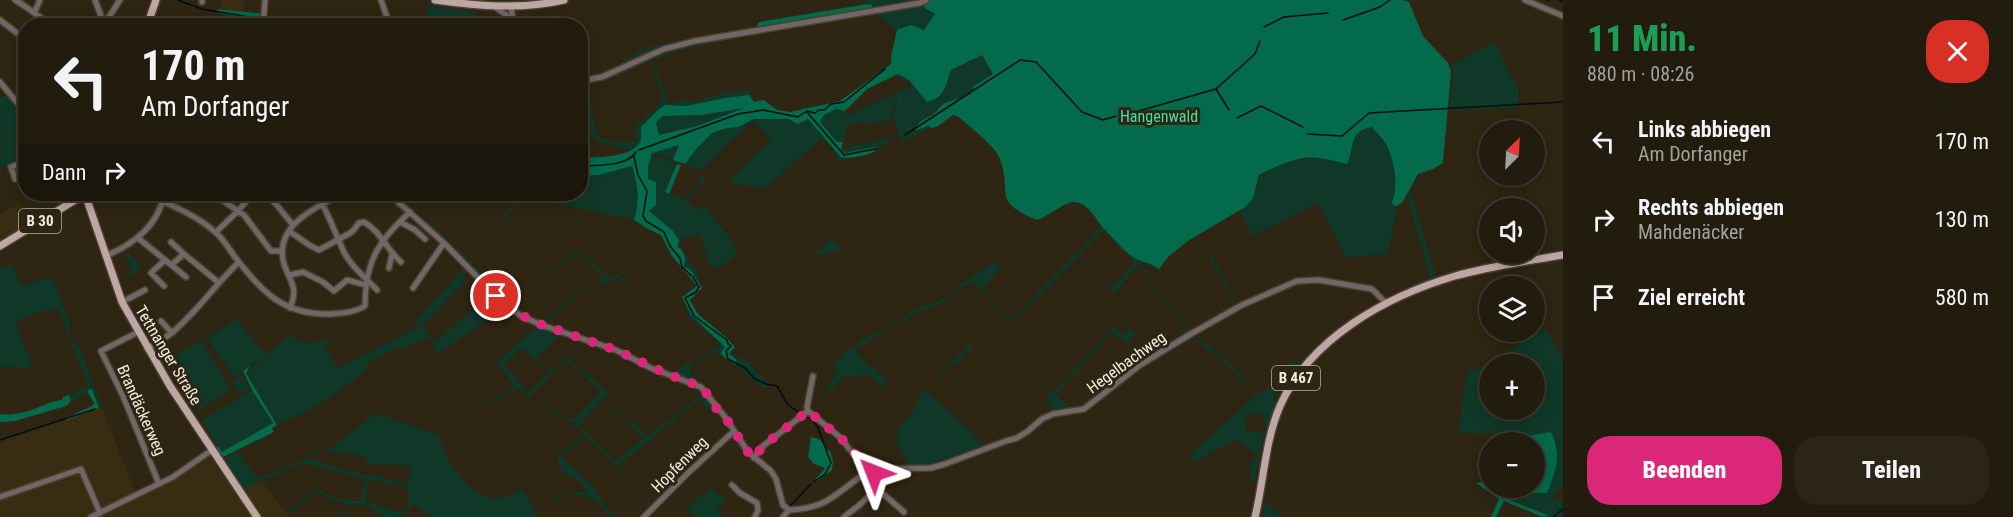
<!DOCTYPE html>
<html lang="de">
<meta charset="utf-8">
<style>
:root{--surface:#221c0e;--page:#2a2517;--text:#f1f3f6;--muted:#a2a19e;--line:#3f3a2e;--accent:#db2777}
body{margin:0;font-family:"Roboto Condensed",sans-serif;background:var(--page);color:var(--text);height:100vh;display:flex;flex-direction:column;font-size:22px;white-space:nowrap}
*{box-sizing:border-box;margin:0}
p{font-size:20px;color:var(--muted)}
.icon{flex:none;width:33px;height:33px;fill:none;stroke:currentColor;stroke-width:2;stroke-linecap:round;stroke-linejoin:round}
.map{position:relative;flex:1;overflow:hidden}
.panel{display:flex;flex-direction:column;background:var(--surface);width:450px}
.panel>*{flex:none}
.banner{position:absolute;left:18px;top:18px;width:570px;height:183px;border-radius:24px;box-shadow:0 3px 15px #0003,0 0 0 2px var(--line);background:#221c0e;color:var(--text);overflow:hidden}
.needle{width:39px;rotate:24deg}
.buttons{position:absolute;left:1479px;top:120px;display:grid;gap:12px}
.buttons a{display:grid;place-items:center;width:66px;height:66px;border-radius:50%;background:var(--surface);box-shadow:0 3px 15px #0003,0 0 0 2px var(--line);font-size:30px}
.pin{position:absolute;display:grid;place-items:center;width:51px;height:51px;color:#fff;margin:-26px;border:3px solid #fff;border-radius:50%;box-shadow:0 2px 6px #0007}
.me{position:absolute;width:66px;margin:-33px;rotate:315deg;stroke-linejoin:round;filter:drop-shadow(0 0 4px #0008)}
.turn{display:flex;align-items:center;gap:21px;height:126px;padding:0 24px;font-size:27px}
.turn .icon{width:78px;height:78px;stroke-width:2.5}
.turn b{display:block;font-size:42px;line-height:51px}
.then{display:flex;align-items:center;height:57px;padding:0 24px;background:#0003;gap:12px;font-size:22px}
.round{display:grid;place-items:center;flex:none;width:63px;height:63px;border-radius:24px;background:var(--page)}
.head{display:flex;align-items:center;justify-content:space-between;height:102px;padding:0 24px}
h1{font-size:36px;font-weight:800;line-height:45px;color:#1e9e55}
.action{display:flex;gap:12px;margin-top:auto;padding:12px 24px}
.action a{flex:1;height:69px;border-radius:24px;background:var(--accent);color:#fff;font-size:24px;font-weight:800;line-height:69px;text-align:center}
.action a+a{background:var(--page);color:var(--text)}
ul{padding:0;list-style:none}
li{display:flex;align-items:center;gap:18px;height:78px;padding:0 24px}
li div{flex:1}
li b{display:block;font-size:22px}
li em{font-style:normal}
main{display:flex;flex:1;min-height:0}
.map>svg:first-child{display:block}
.built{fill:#382c12}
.green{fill:#103829;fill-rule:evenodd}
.forest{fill:#036a4c;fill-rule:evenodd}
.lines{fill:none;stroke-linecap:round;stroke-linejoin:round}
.stream{stroke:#010e0f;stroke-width:1.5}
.minor-casing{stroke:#4a412f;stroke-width:8}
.major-casing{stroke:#4a412f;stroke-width:10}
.minor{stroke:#726666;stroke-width:5}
.major{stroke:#bea6a5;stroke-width:7}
.route{stroke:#db2777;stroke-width:10;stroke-dasharray:0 18}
.labels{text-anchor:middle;stroke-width:6;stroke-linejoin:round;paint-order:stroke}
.shield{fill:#2e2512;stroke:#b8b1a3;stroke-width:1.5}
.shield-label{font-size:15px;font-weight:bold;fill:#f3ede1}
.park-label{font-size:16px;fill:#43dfa8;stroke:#2e2512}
.street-label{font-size:16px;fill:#f3ede1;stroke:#2e2512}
</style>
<main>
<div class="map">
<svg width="1563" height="517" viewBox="0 0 1563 517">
<rect width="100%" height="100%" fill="#2e2512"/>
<!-- built -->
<path class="built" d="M221 0H244L243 14 220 11Z
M20 204 30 223 0 242V214Z
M102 407 137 497 209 455 236 493 261 480 290 517H0V441Z"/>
<!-- green -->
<path class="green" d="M866 0H914L874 7 867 4Z
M922 3 925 8 936 14 924 30 903 28 897 30 875 12Z
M425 5 477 12 476 25H433Z
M743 35 745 36 684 49 651 60 669 104 687 99 692 103 723 93 751 90 753 100H764L754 102 725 98 686 106 665 105 636 148 631 150 603 143 581 131 580 82 595 80 597 82 588 86 597 137 616 142H636L635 127 663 101 650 61 620 75 599 82V80L618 72 621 73 622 71 635 63 638 64V62L651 55 654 57 655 54 667 49 669 51 670 49 686 45 689 46 690 44 711 40 713 43 715 40Z
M675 42 651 50 598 75 581 77V74C604 78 627 57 647 48 655 44 666 44 675 42Z
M1494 42C1503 52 1505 66 1511 78H1514L1519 92 1517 108 1449 110 1453 71 1451 65Z
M982 55 993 74 990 75 967 97 944 102 936 112 923 119 916 125 915 129 918 130 928 126 930 128 901 143 893 115 900 92 892 111V119C876 124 864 122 848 125L843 142H837L820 122 824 115 836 109 845 111 846 116 912 86 897 75 899 74 909 80 921 93 942 95 951 70 966 64Z
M6 95 25 117V164L23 160 1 168 0 98Z
M748 106 697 126 659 135 656 122 663 116 702 115Z
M753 119H788L798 124 808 119 841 156 849 158 838 161 834 150 822 138 764 189 727 182 771 140 753 120 700 171 685 164 698 147 712 133 727 128 739 127Z
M1371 127C1375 132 1381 137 1385 142 1395 156 1396 188 1393 205L1397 206 1388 254 1346 258 1319 203 1252 236 1239 210C1250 204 1258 188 1259 176 1282 162 1312 153 1338 162 1343 157 1348 152 1351 147 1358 135 1356 130 1371 127Z
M897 136 874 152 876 148 844 154 841 149Z
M679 144 673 160 652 153Z
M651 155 677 164 665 192 684 200 695 189 702 175 706 177 687 201 698 211 705 205 737 248 733 258V267L732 259 714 270 709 261 699 234 679 240 688 263 696 270 702 288 684 267 676 247 673 231 649 211 656 205V182L648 179V167Z
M632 165C638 185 640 200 634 220L541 200 526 194 505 217 540 237 590 259 608 278 619 273 628 285 625 286 618 277 603 285 599 280 578 294 544 324 541 323 575 294 603 277 589 262 575 254 525 297 573 253 502 217 522 196 519 194H580L581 176 599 175Z
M1410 189 1437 280 1414 288 1413 284 1430 278 1407 196Z
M491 194H503L457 248 495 287 494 289 512 307 467 263 469 261 467 259 464 260 426 222 427 220 456 249 497 199Z
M1102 226 1131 256 1152 263 1159 269 1139 261 1190 332 1141 362 1128 345 1112 332 1056 394 1072 409 1066 411 1054 410 1046 400 1050 394 1042 383 1053 393 1113 327 1123 336 1129 330 1065 269 1050 285 1090 323 1049 286 1011 323 975 282 947 294 996 261 1000 270 983 288 1011 320ZM1103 230 1135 262 1111 289 1077 256ZM1077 258 1114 294 1139 264 1187 331 1140 357 1128 342 1135 334 1066 269Z
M832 239 842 250 817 254 793 270Z
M127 252 142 266 132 277 129 270 132 268 128 260 123 255Z
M1212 255 1237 305 1235 306 1209 256Z
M12 264 21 286 52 277 70 323 68 324C69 333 73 339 77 347L79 346 102 407 99 408 92 389 88 390V393L71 401 69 395 88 386 59 309 35 313 15 322 32 365 48 360 28 368 0 367V269Z
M465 266 468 270 462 276 466 281 423 325 434 343 491 294 504 306 475 329 437 354 428 338 403 348 400 346 366 363 368 369C339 392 312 413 276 424L246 373 264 356 235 377 207 339 236 318 266 355 289 335 305 343 338 339 324 346 338 368 419 327 415 322Z
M963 290 939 304 913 314 854 350 871 368 874 367 887 381 884 389 869 373 862 379 858 374 853 378 846 375 831 391 826 388 838 371 832 365 845 352 871 334 894 325 910 312Z
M689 312 691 315 726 347 720 354 717 350 693 365V369L704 387C696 381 691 372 693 363L721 344 685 314Z
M538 326 562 333 537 358 552 372 567 357 609 393 579 425 616 462 643 438 612 407 614 405 629 422 633 421 647 436 702 395 692 385C703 389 706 397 711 406L710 409 713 412 717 411 713 415 700 399 618 466 633 491 632 492 616 465 585 436 562 457 594 488 613 517H610L595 499 573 494V492L561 494 552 504V501C560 487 575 492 589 492L578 480 562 473 557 458 584 433C565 414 537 406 518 388L467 417 515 386 496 362ZM522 348 549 372 528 393 504 364ZM566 361C579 370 588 382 601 391L573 420 530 397Z
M1545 329 1563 358V487L1553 495V499L1563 500V517H1548V516L1503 496V488H1515L1533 493 1551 433 1532 435 1458 433 1468 370H1476ZM1490 364H1534V410H1490Z
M1190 336 1208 344 1248 382 1244 384 1218 357Z
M201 340 231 390 198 410 167 360Z
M971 344 974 346 955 366 953 364 935 380 934 379Z
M730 351 739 360 743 357 763 379 772 383 763 388C759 383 755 383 750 379 744 374 742 368 735 365L737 360 729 354Z
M1301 359 1290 378 1274 396 1278 405 1263 449 1259 485 1257 484 1266 426 1263 414 1250 413 1245 417 1246 431 1264 433 1254 485 1249 481 1252 471 1249 468 1257 455 1235 439C1222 452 1211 448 1198 462L1188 456 1257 394 1277 385 1275 370Z
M688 362 692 363 690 371 697 383 672 374Z
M242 375 250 388 240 394 232 382Z
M924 389 986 446 938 465H909L894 437 900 434 897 429 909 417Z
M252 390 273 423 222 453 202 420Z
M376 413 439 435C444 459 468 497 496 498 504 498 515 492 523 489L538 517H432L414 504 411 506V508H410L399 517H381L369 506 352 504 341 517H339L349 505 332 500 317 491 289 514 290 517 286 513 316 488 337 499 360 501 365 479 303 463 261 480 242 490 223 461V459L238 452 257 478 304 460 318 448 321 450 308 459 367 476 372 475 408 484 410 467 401 465 367 464V457L326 451ZM369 479 408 488V507L401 512 365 502Z
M711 488 725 500 717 510 723 517H696L690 511 681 517 699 496 702 497Z
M1266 502 1281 517H1262Z"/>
<!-- forest -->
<path class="forest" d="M932 0H1403L1409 2 1423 36 1448 63 1451 71 1443 163 1433 169 1418 174 1402 203 1397 206 1393 205 1392 202C1399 186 1394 161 1387 146 1384 139 1376 133 1372 127 1348 131 1355 148 1347 164 1333 161 1318 156 1304 158 1291 160 1270 169 1259 175L1253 198 1245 207 1188 241 1169 256 1159 269C1150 262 1139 262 1130 255 1121 248 1113 237 1104 229 1095 219 1089 203 1074 202 1065 201 1048 217 1037 220 988 200 1015 191 998 155 994 146 966 123 957 116L953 115 938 126 932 128 928 126 918 130H915C918 119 929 118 936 112 940 108 942 104 947 102 958 98 963 99 974 91L973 87 993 74 982 55 951 70C945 86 946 97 927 102L909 80 898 74 867 89 845 111 836 109 824 115 820 122 837 142H843L841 149 844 153 876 147 874 152C864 156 852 159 841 157L808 119 798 124 788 119H753L739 127 727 128 712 133 698 147 685 164 673 160 679 145 652 153 648 167V179L656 182V205L649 211 673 231 679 240 677 247 681 249 685 256 684 267 690 269 702 288 690 300 698 314 727 338 735 347 729 354 737 360 735 365 720 354 725 347 691 315 682 297 697 286 672 256 661 235 648 229 634 220C640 200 638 185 632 166L599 175 581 176 580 158C596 157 632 158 640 142 642 137 641 132 641 127L657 111 665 105 686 106 725 98 749 95 754 102 764 100 777 110 790 112 840 101 891 64V56L897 30 911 25 924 30 935 14 925 8 922 3ZM744 108 697 126 659 135 656 122 663 116 702 115Z
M867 4 872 5V8L756 27 759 22Z
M217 9 266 14 267 17H294L357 25 319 26 306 22 275 24 218 13Z
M677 164 681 165 669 194 665 192Z
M250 366 246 373 277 425 272 428 274 432 221 458 216 449 218 446 222 452 273 423 252 390 243 371Z
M92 389 99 408 67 420 66 418 92 406 94 403 88 393V390Z
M69 395 71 401 66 406 15 421 0 422V414C17 416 33 410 49 403 53 401 59 401 63 399V397Z
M1551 432C1562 456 1556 470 1547 493H1533L1515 488H1534V442H1519L1532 435Z
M811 437C821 439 823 441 827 450L830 451 833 461 832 470 816 482 815 480 825 468 814 464 808 457Z
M1481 482 1494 491 1502 492 1503 497 1549 516 1543 517 1504 501 1496 517H1491L1499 499 1476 483Z"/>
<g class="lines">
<!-- stream -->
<path class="stream" d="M178 0 202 9 278 22 316 23 341 26
M1547 0H1549
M1559 0 1563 2
M1343 20 1380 7 1390 0
M1264 27 1284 17 1328 13
M1216 89 1255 54 1260 41
M807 112 844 155 875 149
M1128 114 1216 89 1229 110
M1237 118 1261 106 1303 127
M1308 134 1342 136 1369 113 1563 102
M905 135 1020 60 1036 62 1082 112 1103 120 1116 116
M639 150 738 114 763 110 798 117 807 111 815 113 819 110H824L831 104 844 102 885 69
M634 157 638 175 647 191 643 216 646 221 664 232 670 246 680 258 682 267 693 277 699 287 696 292 685 298 694 316 727 340 728 344 731 346 726 351 728 359 745 368 755 379 766 384 777 386 788 405 800 413
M580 166C596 165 627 167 636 152
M805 415 815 423 818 428 831 463 825 474 814 482
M0 440 95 409
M788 508 811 484
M1553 517 1563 509"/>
<defs>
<path id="minor" d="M15 0C29 8 39 17 52 26
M95 0 104 24
M381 0 390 26
M1525 0 1563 16
M202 2V0
M495 7 512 19
M511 7 514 26
M35 11 40 0
M0 20 26 40
M209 21 214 26
M103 26 120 0
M263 26 265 0
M580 81 602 77 664 49 695 41 920 3 926 0
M0 82 26 113
M25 176 19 164 11 167 15 179 25 176 26 175
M146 194C170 205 195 214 215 232 223 238 229 249 235 257 261 291 283 315 329 314 342 313 354 313 365 306 365 262 378 241 410 212
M213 194 244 215 271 251H282
M264 194 275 203 293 225
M316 194C328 211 334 231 343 250 350 266 366 278 377 290
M389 194 444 243 496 296 521 316 544 326 616 350 651 368 701 387 725 417 748 452 771 471 776 479 783 505 789 510C834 508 838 488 873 469L849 449 842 439 808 411
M400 222 415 230 425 239
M289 231 309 245 319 250 352 232 359 223 364 222C381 232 387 250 401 262
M216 232 239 210 252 194
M138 238 186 277
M171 242 184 254
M105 256C133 245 159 225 164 194
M171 265 184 254 218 282
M389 268 392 254
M290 275 303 272 323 282 334 291 347 280 366 285
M164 286 151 273 165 260
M413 288 444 243
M122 302 145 290
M290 308C299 286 290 283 284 264 273 226 315 208 341 194
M161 321 172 333
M138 332 101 351 123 396 159 484
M147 349C156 343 166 338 174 331 198 310 216 284 239 262
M808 411 807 407 813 376
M754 458 763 446 808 411
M732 485 740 493 757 503 758 510 755 517
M874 486 904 512
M0 497 81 469 100 513
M91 517 173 477 212 450
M644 517 689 472 734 431
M783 517 789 510
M844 517C861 503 879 496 873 469L931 468 945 464 1006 441 1017 438 1028 431 1042 419 1053 414 1084 409 1140 365 1189 335 1242 305 1297 281 1319 280 1372 289 1387 304"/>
<path id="major" d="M435 0C478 6 521 10 564 0
M147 26 156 0
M85 194 122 302 170 386 257 517
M0 246 85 194
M1255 517C1264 480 1265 441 1280 406 1310 338 1387 296 1455 276 1491 266 1527 261 1563 255"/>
</defs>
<!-- minor casing -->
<use href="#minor" class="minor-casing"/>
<!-- major casing -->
<use href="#major" class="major-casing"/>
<!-- minor -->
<use href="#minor" class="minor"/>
<!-- major -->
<use href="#major" class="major"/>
</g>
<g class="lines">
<!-- route -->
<path class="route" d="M496 296 511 309 534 322 616 350 667 374 697 385 705 391 714 406 725 417 748 452 754 458 763 446 808 411 842 439 849 449 873 469 874 473"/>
</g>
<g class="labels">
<!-- shield labels -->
<g class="shield">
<rect x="19" y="209" width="42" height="24" rx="4.5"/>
<rect x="1272" y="366" width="48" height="24" rx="4.5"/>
</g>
<g class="shield-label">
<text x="40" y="226">B 30</text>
<text x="1296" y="383">B 467</text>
</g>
<!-- park labels -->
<g class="park-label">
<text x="1159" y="122">Hangenwald</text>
</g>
<!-- street labels -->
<g class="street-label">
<text transform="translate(169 355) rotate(59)" y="6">Tettnanger Straße</text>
<text transform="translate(1126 362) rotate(-36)" y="6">Hegelbachweg</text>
<text transform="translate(142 410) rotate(66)" y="6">Brandäckerweg</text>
<text transform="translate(679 464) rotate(-45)" y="6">Hopfenweg</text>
</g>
</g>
</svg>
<div class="buttons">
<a><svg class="needle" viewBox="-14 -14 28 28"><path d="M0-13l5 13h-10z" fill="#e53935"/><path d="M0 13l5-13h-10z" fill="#a2a19e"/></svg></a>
<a><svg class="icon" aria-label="sound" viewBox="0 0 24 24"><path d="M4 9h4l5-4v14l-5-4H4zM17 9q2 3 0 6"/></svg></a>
<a><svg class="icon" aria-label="layers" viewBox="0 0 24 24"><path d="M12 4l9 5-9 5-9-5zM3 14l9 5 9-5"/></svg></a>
<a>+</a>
<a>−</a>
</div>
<div class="pin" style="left:496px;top:296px;background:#d93025"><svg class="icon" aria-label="arrive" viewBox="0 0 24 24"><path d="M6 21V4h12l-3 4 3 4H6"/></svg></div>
<svg class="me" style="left:874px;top:473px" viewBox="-20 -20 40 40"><path d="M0-17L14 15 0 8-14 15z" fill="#db2777" stroke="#fff" stroke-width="4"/></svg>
<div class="banner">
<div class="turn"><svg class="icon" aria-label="left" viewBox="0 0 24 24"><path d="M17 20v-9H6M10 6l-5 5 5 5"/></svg><div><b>170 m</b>Am Dorfanger</div></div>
<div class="then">Dann<svg class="icon" aria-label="right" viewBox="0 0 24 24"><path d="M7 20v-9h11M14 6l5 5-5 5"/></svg></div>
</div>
</div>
<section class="panel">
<div class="head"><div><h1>11 Min.</h1><p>880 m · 08:26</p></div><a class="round" style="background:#d93025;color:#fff"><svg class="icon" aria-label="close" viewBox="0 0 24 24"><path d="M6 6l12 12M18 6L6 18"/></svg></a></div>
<ul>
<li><svg class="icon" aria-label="left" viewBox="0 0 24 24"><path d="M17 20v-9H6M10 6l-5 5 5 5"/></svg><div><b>Links abbiegen</b><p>Am Dorfanger</p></div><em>170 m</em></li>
<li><svg class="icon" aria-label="right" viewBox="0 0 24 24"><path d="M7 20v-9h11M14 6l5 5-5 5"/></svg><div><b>Rechts abbiegen</b><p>Mahdenäcker</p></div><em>130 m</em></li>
<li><svg class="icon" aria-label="arrive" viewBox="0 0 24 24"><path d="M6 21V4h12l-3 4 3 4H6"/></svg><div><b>Ziel erreicht</b></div><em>580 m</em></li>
</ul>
<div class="action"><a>Beenden</a><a>Teilen</a></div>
</section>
</main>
